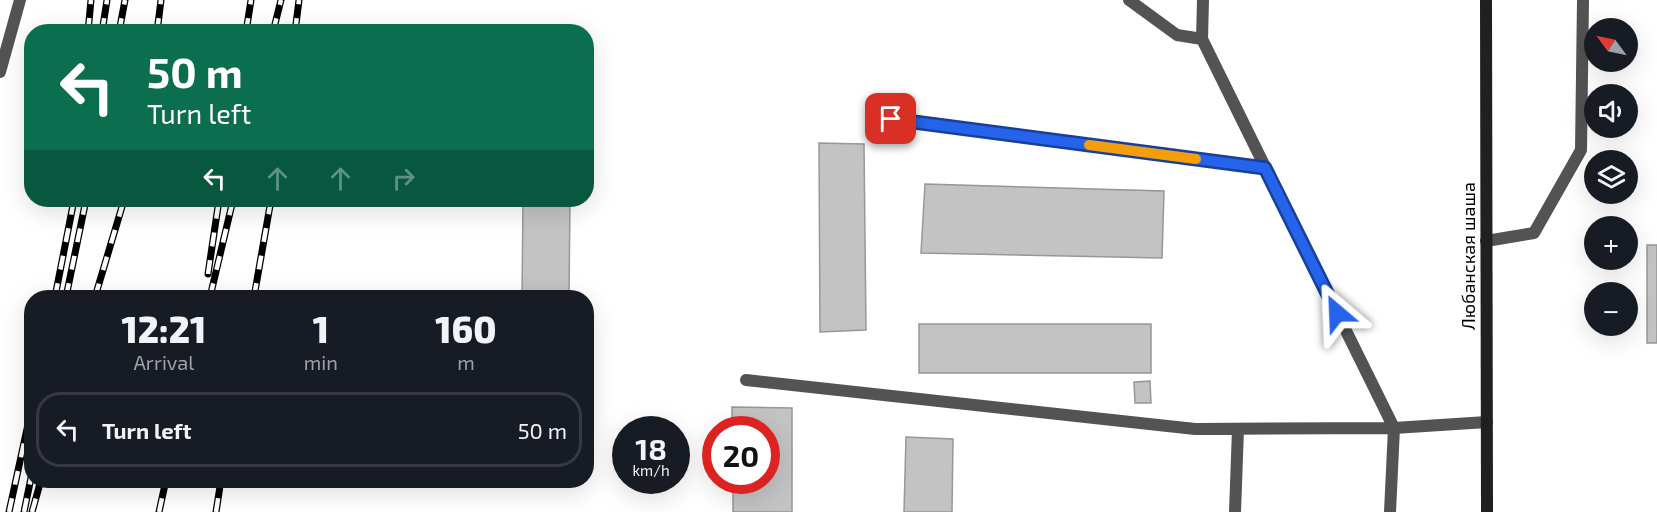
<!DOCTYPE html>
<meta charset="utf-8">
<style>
:root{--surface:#171b24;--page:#242831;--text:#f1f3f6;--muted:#9ea1a6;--line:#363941}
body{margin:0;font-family:"Exo 2",sans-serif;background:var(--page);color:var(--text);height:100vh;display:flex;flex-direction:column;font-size:22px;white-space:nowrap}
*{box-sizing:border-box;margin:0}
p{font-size:20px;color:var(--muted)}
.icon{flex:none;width:33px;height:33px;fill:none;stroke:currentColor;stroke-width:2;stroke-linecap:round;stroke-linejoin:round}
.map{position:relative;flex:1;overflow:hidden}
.drawer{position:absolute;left:24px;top:290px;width:570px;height:198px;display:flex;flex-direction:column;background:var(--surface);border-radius:24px;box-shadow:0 6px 24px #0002}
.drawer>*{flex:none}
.banner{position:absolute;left:24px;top:24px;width:570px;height:183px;border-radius:24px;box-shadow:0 6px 24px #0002;background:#0b6e4f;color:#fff;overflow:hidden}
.needle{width:39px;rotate:303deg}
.controls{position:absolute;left:1584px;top:18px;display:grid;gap:12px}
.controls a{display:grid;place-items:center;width:54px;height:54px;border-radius:50%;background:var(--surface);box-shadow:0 6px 24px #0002;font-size:30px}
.speed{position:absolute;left:612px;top:416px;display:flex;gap:12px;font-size:30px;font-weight:700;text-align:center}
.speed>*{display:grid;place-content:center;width:78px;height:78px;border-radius:50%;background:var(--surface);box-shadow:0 6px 24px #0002;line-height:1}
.speed small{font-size:15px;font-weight:400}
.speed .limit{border:9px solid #d22;background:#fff;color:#111}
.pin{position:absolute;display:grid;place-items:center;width:51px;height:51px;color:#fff;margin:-26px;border-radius:12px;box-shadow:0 3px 9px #0006}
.me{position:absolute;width:66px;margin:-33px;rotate:334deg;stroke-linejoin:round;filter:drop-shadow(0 0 4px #0008)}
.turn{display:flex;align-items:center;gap:21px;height:126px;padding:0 24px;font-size:27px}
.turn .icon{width:78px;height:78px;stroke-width:2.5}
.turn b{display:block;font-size:42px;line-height:51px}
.lanes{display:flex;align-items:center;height:57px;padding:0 24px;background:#0003;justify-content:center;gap:30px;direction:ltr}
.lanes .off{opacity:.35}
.eta{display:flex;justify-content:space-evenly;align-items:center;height:102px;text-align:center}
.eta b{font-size:36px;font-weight:800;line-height:42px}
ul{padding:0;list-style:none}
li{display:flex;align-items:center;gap:18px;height:75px;margin:0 12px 9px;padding:0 12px;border:3px solid var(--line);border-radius:24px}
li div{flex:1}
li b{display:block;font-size:22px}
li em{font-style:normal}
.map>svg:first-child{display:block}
.building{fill:#c3c3c3;stroke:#979797;stroke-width:1.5}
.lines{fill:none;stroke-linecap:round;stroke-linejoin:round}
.lane{stroke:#535353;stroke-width:12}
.secondary{stroke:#202020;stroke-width:12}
.rail-casing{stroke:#000;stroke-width:7}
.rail{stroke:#fff;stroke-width:4.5;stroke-dasharray:14;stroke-linecap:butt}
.route-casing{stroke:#184099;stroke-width:15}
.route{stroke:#2563eb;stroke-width:10}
.slow{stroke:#f59e0b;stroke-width:10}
.labels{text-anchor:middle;stroke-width:5;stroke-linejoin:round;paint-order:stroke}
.street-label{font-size:18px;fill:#000;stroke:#fff}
</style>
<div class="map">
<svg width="1657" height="512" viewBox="0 0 1657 512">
<rect width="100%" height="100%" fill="#fff"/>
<!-- building -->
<path class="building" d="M819 143 864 144 866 330 820 332Z
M925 184 1164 191 1162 258 921 253Z
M523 200H570L569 297H522Z
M1647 245H1657V343H1647Z
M919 324H1151V373H919Z
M1150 381 1151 403H1135L1134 382Z
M732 407 792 408V512H733V480H766V429H732Z
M906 437 953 439 952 512H904Z"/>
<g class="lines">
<!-- lane -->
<path class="lane" d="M1129 0 1177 35 1202 39
M1203 0 1202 39 1394 428 1390 512
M0 72 20 0
M891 119 1265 168
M1486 241 1534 233 1581 150 1583 0
M746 380 1195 429 1394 428 1487 422
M1235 512 1238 429"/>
<!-- secondary -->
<path class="secondary" d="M1486 0 1487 512"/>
<defs>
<path id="rail" d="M88 32 91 0
M102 32 107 0
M119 32 125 0
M157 32 161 0
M246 32 251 0
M273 32 281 0
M295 32 299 0
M208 274 219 200
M55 297 74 200
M66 297 86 200
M95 297 124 200
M210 297 233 200
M254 297 271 200
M9 512 32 406
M24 512 32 473
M32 512 41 480
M159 512 166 480
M216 512 221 480"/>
</defs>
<!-- rail casing -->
<use href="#rail" class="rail-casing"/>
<!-- rail -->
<use href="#rail" class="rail"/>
</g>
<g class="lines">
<defs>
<path id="route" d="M891 119 1265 168 1337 313"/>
</defs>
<!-- route casing -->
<use href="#route" class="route-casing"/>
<!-- route -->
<use href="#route" class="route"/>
<!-- slow -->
<path class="slow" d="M1089 145 1196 159"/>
</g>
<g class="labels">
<!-- street labels -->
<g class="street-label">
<text transform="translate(1469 256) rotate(-90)" y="6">Любанская шаша</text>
</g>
</g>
</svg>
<div class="controls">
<a><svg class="needle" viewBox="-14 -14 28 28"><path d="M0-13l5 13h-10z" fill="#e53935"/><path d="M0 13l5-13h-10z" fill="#9ea1a6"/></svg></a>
<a><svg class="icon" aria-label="sound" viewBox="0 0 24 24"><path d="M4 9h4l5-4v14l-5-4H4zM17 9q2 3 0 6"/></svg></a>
<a><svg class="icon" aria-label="layers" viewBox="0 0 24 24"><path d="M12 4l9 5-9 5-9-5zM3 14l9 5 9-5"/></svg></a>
<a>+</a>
<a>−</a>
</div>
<div class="speed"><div>18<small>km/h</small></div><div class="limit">20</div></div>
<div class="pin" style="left:891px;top:119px;background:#d93025"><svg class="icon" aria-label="arrive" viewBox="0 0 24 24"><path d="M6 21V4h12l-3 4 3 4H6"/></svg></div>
<svg class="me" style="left:1337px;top:313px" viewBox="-20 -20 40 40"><path d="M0-17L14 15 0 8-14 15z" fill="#2563eb" stroke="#fff" stroke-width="4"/></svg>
<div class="banner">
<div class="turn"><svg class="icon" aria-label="left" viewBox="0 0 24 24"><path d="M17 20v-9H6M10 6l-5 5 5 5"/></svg><div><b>50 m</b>Turn left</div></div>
<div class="lanes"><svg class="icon" aria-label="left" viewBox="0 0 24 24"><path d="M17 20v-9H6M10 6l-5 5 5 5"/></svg><svg class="icon off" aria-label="ahead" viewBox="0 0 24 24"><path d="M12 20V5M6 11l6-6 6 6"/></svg><svg class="icon off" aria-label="ahead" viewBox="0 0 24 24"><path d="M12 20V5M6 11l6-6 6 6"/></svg><svg class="icon off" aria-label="right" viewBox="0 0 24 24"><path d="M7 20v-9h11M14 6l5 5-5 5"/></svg></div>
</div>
<section class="drawer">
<div class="eta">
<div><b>12:21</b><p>Arrival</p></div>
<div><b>1</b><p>min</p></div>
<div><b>160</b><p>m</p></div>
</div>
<ul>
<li><svg class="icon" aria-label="left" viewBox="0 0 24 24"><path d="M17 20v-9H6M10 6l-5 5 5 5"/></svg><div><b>Turn left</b></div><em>50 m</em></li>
</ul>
</section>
</div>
